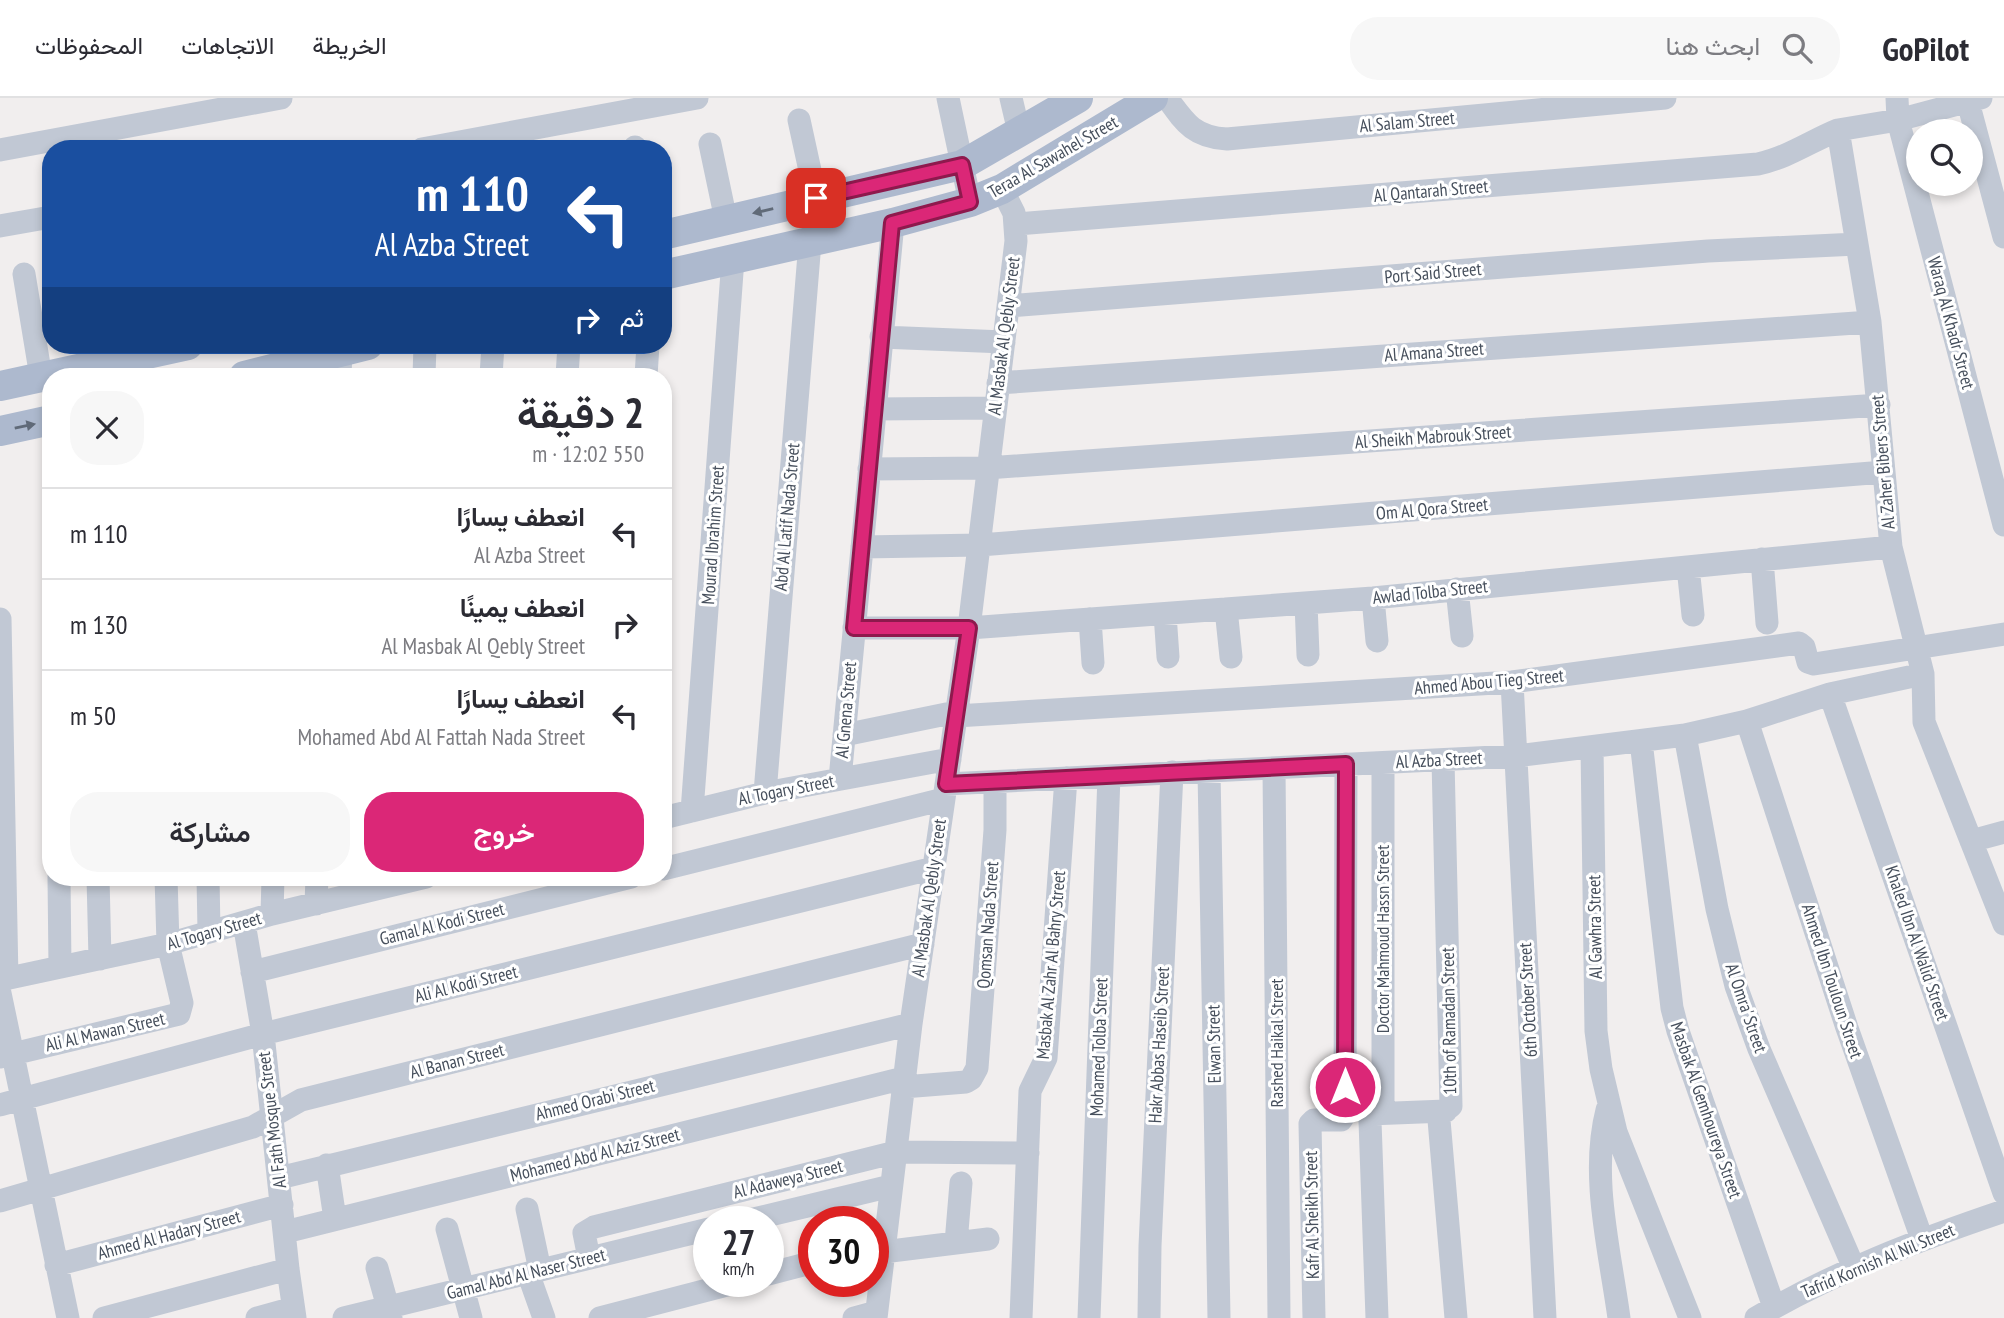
<!DOCTYPE html>
<html lang="ar">
<meta charset="utf-8">
<style>
:root{--surface:#fff;--page:#f7f7f7;--text:#2b2b33;--muted:#7c7c81;--line:#e1e1e2;--accent:#db2777}
body{margin:0;font-family:"PT Sans Narrow",Vazirmatn,sans-serif;background:var(--page);color:var(--text);direction:rtl;height:100vh;display:flex;flex-direction:column;font-size:26px;white-space:nowrap}
*{box-sizing:border-box;margin:0}
p{font-size:23px;color:var(--muted)}
.icon{flex:none;width:38px;height:38px;fill:none;stroke:currentColor;stroke-width:2;stroke-linecap:round;stroke-linejoin:round}
.map{position:relative;flex:1;overflow:hidden;direction:ltr}
.details{position:absolute;left:42px;top:270px;width:630px;height:518px;display:flex;flex-direction:column;background:var(--surface);border-radius:28px;box-shadow:0 4px 10px #0003;direction:rtl}
.details>*{flex:none}
.banner{position:absolute;left:42px;top:42px;width:630px;height:214px;border-radius:28px;box-shadow:0 4px 10px #0003;direction:rtl;background:#1a4fa0;color:#fff;overflow:hidden}
.fabs{position:absolute;left:1906px;top:21px;display:grid;gap:14px}
.fabs a{display:grid;place-items:center;width:77px;height:77px;border-radius:50%;background:var(--surface);box-shadow:0 4px 10px #0003;font-size:35px}
.speed{position:absolute;left:693px;top:1108px;display:flex;gap:14px;font-size:35px;font-weight:700;text-align:center}
.speed>*{display:grid;place-content:center;width:91px;height:91px;border-radius:50%;background:var(--surface);box-shadow:0 4px 10px #0003;line-height:1}
.speed small{font-size:18px;font-weight:400}
.speed .limit{border:10px solid #d22;background:#fff;color:#111}
.pin{position:absolute;display:grid;place-items:center;width:60px;height:60px;color:#fff;margin:-30px;border-radius:14px;box-shadow:0 4px 10px #0006}
.me{position:absolute;width:77px;margin:-38px;rotate:0deg;stroke-linejoin:round;filter:drop-shadow(0 0 5px #0008)}
.turn{display:flex;align-items:center;gap:24px;height:147px;padding:0 28px;font-size:32px}
.turn .icon{width:91px;height:91px;stroke-width:2.5}
.turn b{display:block;font-size:49px;line-height:60px}
.then{display:flex;align-items:center;height:66px;padding:0 28px;background:#0003;gap:14px;font-size:26px}
.round{display:grid;place-items:center;flex:none;width:74px;height:74px;border-radius:28px;background:var(--page)}
.summary{display:flex;align-items:center;justify-content:space-between;height:119px;padding:0 28px}
h1{font-size:42px;font-weight:600;line-height:52px}
.primary-button{display:flex;gap:14px;margin-top:auto;padding:14px 28px}
.primary-button a{flex:1;height:80px;border-radius:28px;background:var(--accent);color:#fff;font-size:28px;font-weight:600;line-height:80px;text-align:center}
.primary-button a+a{background:var(--page);color:var(--text)}
ul{padding:0;list-style:none}
li{display:flex;align-items:center;gap:21px;height:91px;padding:0 28px;border-top:2px solid var(--line)}
li div{flex:1}
li b{display:block;font-size:26px}
li em{font-style:normal}
header{display:flex;align-items:center;gap:42px;box-sizing:border-box;height:98px;padding:0 35px;background:var(--surface);border-bottom:2px solid var(--line)}
header strong{font-size:33px}
nav{display:flex;gap:38px;margin-inline-start:auto;font-size:24px}
.search{width:490px;height:63px;background:var(--page);display:flex;align-items:center;gap:18px;box-sizing:border-box;padding:0 24px;border-radius:28px;color:var(--muted);font-size:26px}
.map>svg:first-child{display:block}
.lines{fill:none;stroke-linecap:round;stroke-linejoin:round}
.minor{stroke:#c1c8d4;stroke-width:23}
.major{stroke:#adb9ce;stroke-width:30}
.oneway{fill:#606a78}
.route-casing{stroke:#8e194d;stroke-width:18}
.route{stroke:#db2777;stroke-width:12}
.labels{text-anchor:middle;stroke-width:6;stroke-linejoin:round;paint-order:stroke}
.street-label{font-size:18px;fill:#464f5c;stroke:#fff}
</style>
<header>
<strong>GoPilot</strong>
<div class="search"><svg class="icon" aria-label="search" viewBox="0 0 24 24"><circle cx="10" cy="10" r="6"/><path d="M15 15l6 6"/></svg>ابحث هنا</div>
<nav><a>الخريطة</a><a>الاتجاهات</a><a>المحفوظات</a></nav>
</header>
<div class="map">
<svg width="2004" height="1220" viewBox="0 0 2004 1220">
<rect width="100%" height="100%" fill="#f1eeee"/>
<g class="lines">
<!-- minor -->
<path class="minor" d="M948 0 970 104
M1011 0 1019 34
M1167 0C1185 25 1194 39 1227 41L1665 0
M1897 0 1898 22 2004 427
M1981 0 1898 22 1838 32 1870 224 1891 449 1923 576 1924 624 2004 826
M1968 4 2004 139
M799 22 816 100
M710 46 726 122
M635 49V51
M422 51 697 0
M0 52 281 0
M1017 126 1758 66C1787 60 1811 43 1838 32
M0 128 51 119
M24 176 41 279
M1008 208 1708 153 1857 146
M881 239 1004 244
M340 278 341 253
M424 278 425 247
M491 278 493 247
M567 278 569 247
M646 278 648 247
M998 285 1870 224
M875 311 995 310
M869 371 987 370 1879 307
M862 449 980 447 1884 374
M1762 461 1767 525
M1688 469 1693 517
M1457 491 1462 538
M1373 500 1377 543
M1306 505 1308 557
M1226 511 1231 559
M1165 516 1168 559
M0 521 7 881
M1090 521 1093 565
M854 530H969L1373 500 1891 449
M1512 584 1545 1220
M1830 596 2004 1095
M956 618 1512 584 1799 545 1804 549 1808 564 1814 566 2004 536
M1747 623 1847 930 1922 1141
M844 637 956 614
M1685 637 1717 811 1736 888 1759 951 1854 1170
M1641 643 1672 910 1678 933 1774 1209
M1592 649 1596 933 1601 971 1616 1034 1690 1220
M1443 662 1451 1008 1441 1016 1439 1022 1456 1220
M1274 670 1279 1220
M1209 673 1219 1220
M840 681 893 125
M946 686 1516 658 1685 637 1747 623 1830 596 1923 576
M765 695 810 144
M692 713 733 161
M663 720 765 695 950 661
M1971 743 2004 734
M663 771 944 701
M59 779 60 869
M98 779 100 861
M208 779 209 833
M316 806 317 779
M272 816 273 779
M244 825 263 936 288 1171 295 1220
M252 874 631 779
M0 882 168 846 272 816 426 779
M0 895 68 1220
M0 959 179 916 182 905 168 846 166 779
M903 989 966 984 971 981 977 970 995 732V684
M0 1007 263 936 934 770
M1607 1012C1590 1078 1610 1153 1619 1220
M1369 1016 1446 1013
M327 1067 335 1121
M279 1080 911 926
M0 1103 253 1029 301 1002 923 846
M527 1111 540 1172
M741 1124 891 1088
M447 1131 471 1220
M285 1134 904 980
M956 1145 961 1085
M883 1154 988 1141
M589 1160 584 1135 594 1129 896 1054 1028 1055
M56 1167 282 1107
M377 1170 391 1220
M528 1175 544 1220
M768 1176 814 1164
M104 1220 288 1171
M257 1220 293 1210
M344 1220 709 1131
M600 1220 742 1183
M854 1220 876 1214
M876 1220 911 926 969 530 1016 143 1014 115 1002 91
M1021 1220 1030 993 1046 960 1066 680
M1089 1220 1109 678
M1149 1220 1150 1148 1172 674
M1314 1220 1310 1026 1314 1022H1341L1345 1016 1346 666
M1377 1220 1370 1023 1372 1018 1382 1013 1383 1008V665
M1756 1220C1834 1174 1918 1142 2004 1113"/>
<!-- major -->
<path class="major" d="M663 137 962 67 1078 0
M663 177 893 125 970 104 1002 91 1153 0
M244 278 368 247
M0 288 188 247
M0 333 51 322"/>
</g>
<!-- one-way arrows -->
<defs><path id="oneway-solid" d="M-6-.8H1V-3.2L6.5 0L1 3.2V.8H-6Z" transform="scale(1.75)"/></defs>
<g class="oneway">
<use href="#oneway-solid" transform="translate(763 113) rotate(167)"/>
<use href="#oneway-solid" transform="translate(25 328) rotate(-12)"/>
</g>
<g class="lines">
<defs>
<path id="route" d="M816 100 962 67 970 104 892 125 854 530H969L946 686 1346 666 1345 989"/>
</defs>
<!-- route casing -->
<use href="#route" class="route-casing"/>
<!-- route -->
<use href="#route" class="route"/>
</g>
<g class="labels">
<!-- street labels -->
<g class="street-label">
<text transform="translate(1407 24) rotate(-5)" y="6">Al Salam Street</text>
<text transform="translate(1053 59) rotate(-30)" y="6">Teraa Al Sawahel Street</text>
<text transform="translate(1431 93) rotate(-5)" y="6">Al Qantarah Street</text>
<text transform="translate(1433 175) rotate(-5)" y="6">Port Said Street</text>
<text transform="translate(1951 225) rotate(75)" y="6">Waraq Al Khadr Street</text>
<text transform="translate(1004 238) rotate(-83)" y="6">Al Masbak Al Qebly Street</text>
<text transform="translate(1434 254) rotate(-4)" y="6">Al Amana Street</text>
<text transform="translate(1433 339) rotate(-4)" y="6">Al Sheikh Mabrouk Street</text>
<text transform="translate(1883 364) rotate(-95)" y="6">Al Zaher Bibers Street</text>
<text transform="translate(1432 411) rotate(-5)" y="6">Om Al Qora Street</text>
<text transform="translate(787 419) rotate(-85)" y="6">Abd Al Latif Nada Street</text>
<text transform="translate(713 437) rotate(-86)" y="6">Mourad Ibrahim Street</text>
<text transform="translate(1430 494) rotate(-6)" y="6">Awlad Tolba Street</text>
<text transform="translate(1489 584) rotate(-5)" y="6">Ahmed Abou Tieg Street</text>
<text transform="translate(846 612) rotate(-85)" y="6">Al Gnena Street</text>
<text transform="translate(1439 662) rotate(-3)" y="6">Al Azba Street</text>
<text transform="translate(786 692) rotate(-11)" y="6">Al Togary Street</text>
<text transform="translate(929 800) rotate(-82)" y="6">Al Masbak Al Qebly Street</text>
<text transform="translate(442 826) rotate(-14)" y="6">Gamal Al Kodi Street</text>
<text transform="translate(988 827) rotate(-86)" y="6">Qomsan Nada Street</text>
<text transform="translate(1595 829) rotate(-91)" y="6">Al Gawhra Street</text>
<text transform="translate(214 833) rotate(-16)" y="6">Al Togary Street</text>
<text transform="translate(1383 841) rotate(-90)" y="6">Doctor Mahmoud Hassn Street</text>
<text transform="translate(1917 845) rotate(71)" y="6">Khaled Ibn Al Walid Street</text>
<text transform="translate(1051 867) rotate(-85)" y="6">Masbak Al Zahr Al Bahry Street</text>
<text transform="translate(1832 883) rotate(72)" y="6">Ahmed Ibn Touloun Street</text>
<text transform="translate(466 886) rotate(-14)" y="6">Ali Al Kodi Street</text>
<text transform="translate(1528 902) rotate(-93)" y="6">6th October Street</text>
<text transform="translate(1746 910) rotate(71)" y="6">Al Omra' Street</text>
<text transform="translate(1449 923) rotate(-91)" y="6">10th of Ramadan Street</text>
<text transform="translate(105 934) rotate(-13)" y="6">Ali Al Mawan Street</text>
<text transform="translate(1277 945) rotate(-90)" y="6">Rashed Haikal Street</text>
<text transform="translate(1214 946) rotate(-91)" y="6">Elwan Street</text>
<text transform="translate(1159 947) rotate(-87)" y="6">Hakr Abbas Haseib Street</text>
<text transform="translate(1099 949) rotate(-88)" y="6">Mohamed Tolba Street</text>
<text transform="translate(457 963) rotate(-14)" y="6">Al Banan Street</text>
<text transform="translate(595 1002) rotate(-14)" y="6">Ahmed Orabi Street</text>
<text transform="translate(1706 1012) rotate(71)" y="6">Masbak Al Gemhoureya Street</text>
<text transform="translate(272 1022) rotate(-97)" y="6">Al Fath Mosque Street</text>
<text transform="translate(595 1057) rotate(-14)" y="6">Mohamed Abd Al Aziz Street</text>
<text transform="translate(788 1081) rotate(-14)" y="6">Al Adaweya Street</text>
<text transform="translate(1312 1117) rotate(-91)" y="6">Kafr Al Sheikh Street</text>
<text transform="translate(169 1137) rotate(-15)" y="6">Ahmed Al Hadary Street</text>
<text transform="translate(1878 1163) rotate(-23)" y="6">Tafrid Kornish Al Nil Street</text>
<text transform="translate(526 1176) rotate(-14)" y="6">Gamal Abd Al Naser Street</text>
</g>
</g>
</svg>
<div class="fabs">
<a><svg class="icon" aria-label="search" viewBox="0 0 24 24"><circle cx="10" cy="10" r="6"/><path d="M15 15l6 6"/></svg></a>
</div>
<div class="speed"><div>27<small>km/h</small></div><div class="limit">30</div></div>
<div class="pin" style="left:816px;top:100px;background:#d93025"><svg class="icon" aria-label="arrive" viewBox="0 0 24 24"><path d="M6 21V4h12l-3 4 3 4H6"/></svg></div>
<svg class="me" style="left:1345px;top:989px" viewBox="-20 -20 40 40"><circle r="17" fill="#db2777" stroke="#fff" stroke-width="3"/><path d="M0-11L8 9 0 5-8 9z" fill="#fff"/></svg>
<div class="banner">
<div class="turn"><svg class="icon" aria-label="left" viewBox="0 0 24 24"><path d="M17 20v-9H6M10 6l-5 5 5 5"/></svg><div><b>110 m</b>Al Azba Street</div></div>
<div class="then">ثم<svg class="icon" aria-label="right" viewBox="0 0 24 24"><path d="M7 20v-9h11M14 6l5 5-5 5"/></svg></div>
</div>
<section class="details">
<div class="summary"><div><h1>2 دقيقة</h1><p>550 m · 12:02</p></div><a class="round"><svg class="icon" aria-label="close" viewBox="0 0 24 24"><path d="M6 6l12 12M18 6L6 18"/></svg></a></div>
<ul>
<li><svg class="icon" aria-label="left" viewBox="0 0 24 24"><path d="M17 20v-9H6M10 6l-5 5 5 5"/></svg><div><b>انعطف يسارًا</b><p>Al Azba Street</p></div><em>110 m</em></li>
<li><svg class="icon" aria-label="right" viewBox="0 0 24 24"><path d="M7 20v-9h11M14 6l5 5-5 5"/></svg><div><b>انعطف يمينًا</b><p>Al Masbak Al Qebly Street</p></div><em>130 m</em></li>
<li><svg class="icon" aria-label="left" viewBox="0 0 24 24"><path d="M17 20v-9H6M10 6l-5 5 5 5"/></svg><div><b>انعطف يسارًا</b><p>Mohamed Abd Al Fattah Nada Street</p></div><em>50 m</em></li>
</ul>
<div class="primary-button"><a>خروج</a><a>مشاركة</a></div>
</section>
</div>
